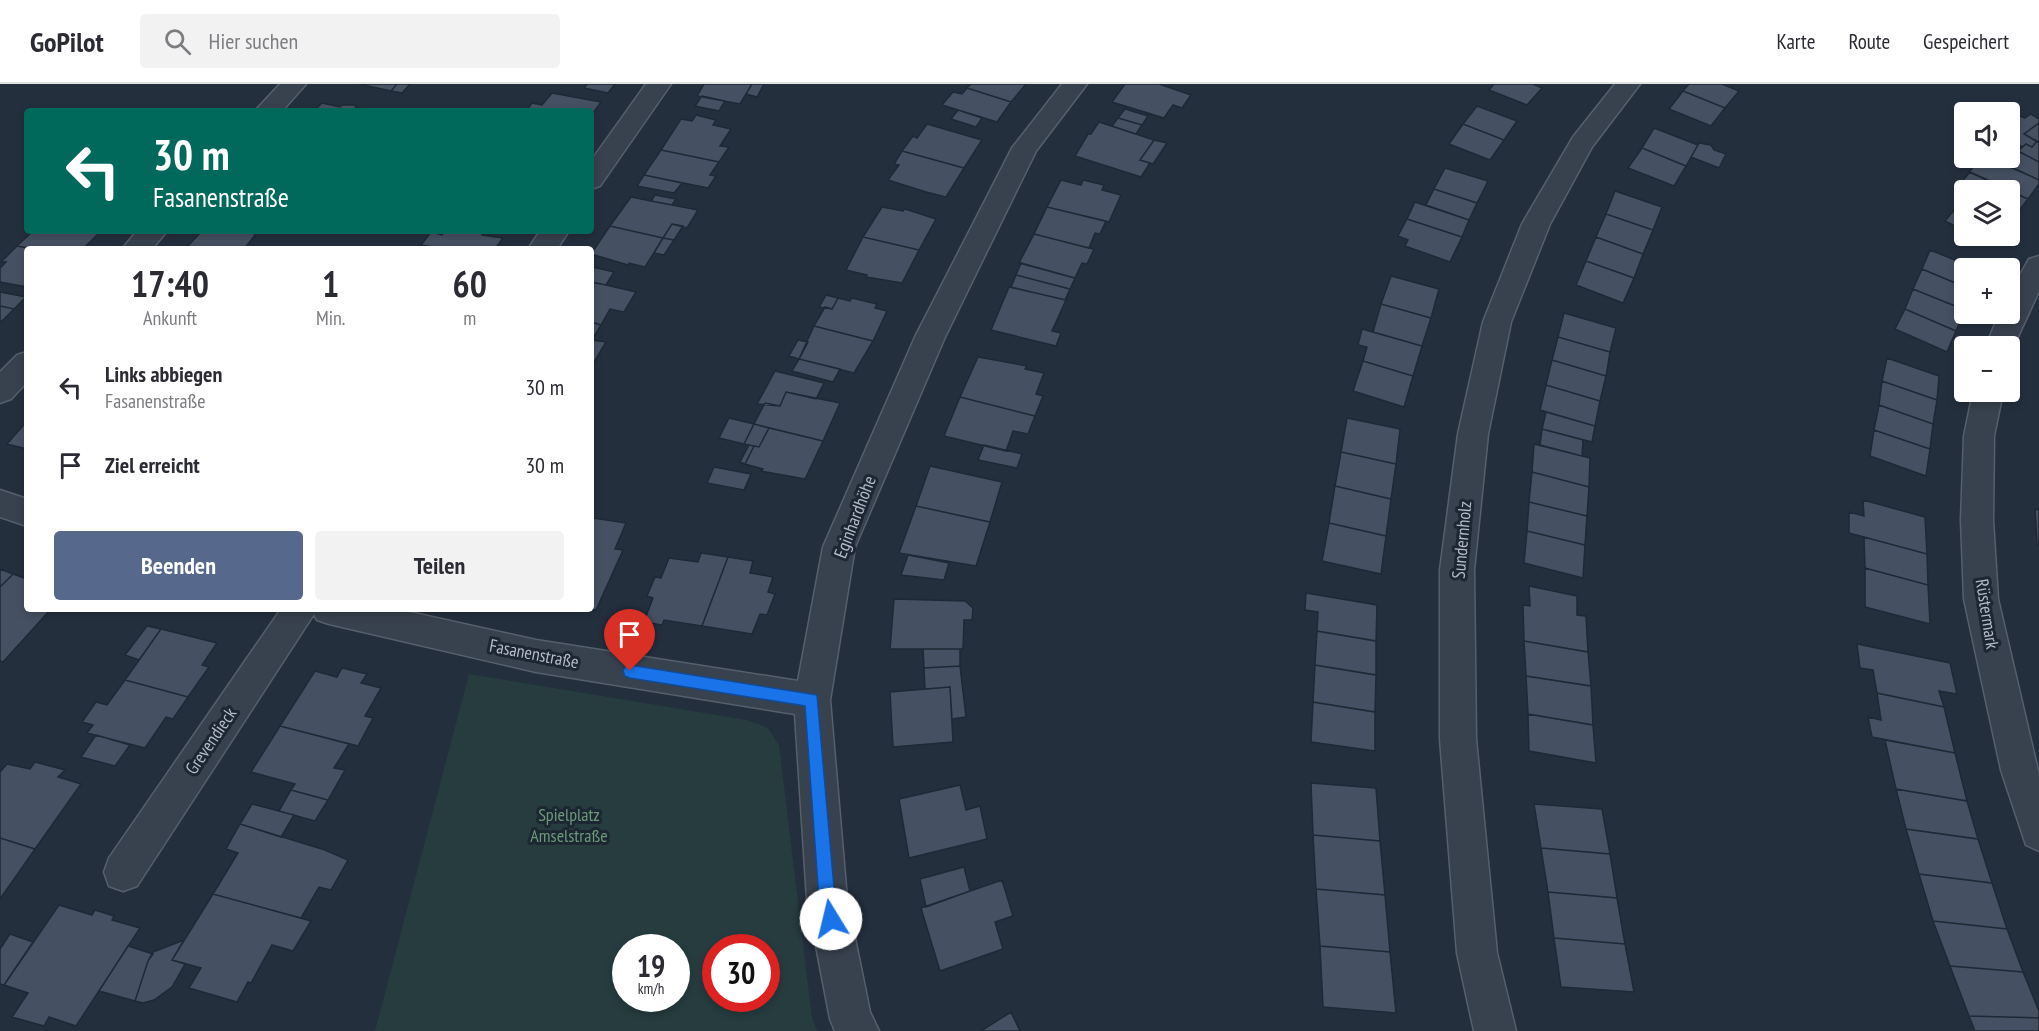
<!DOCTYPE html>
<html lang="de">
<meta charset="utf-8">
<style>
:root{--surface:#fff;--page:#f2f2f3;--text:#2b2b33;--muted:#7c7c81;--line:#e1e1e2;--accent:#56698c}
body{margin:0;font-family:"PT Sans Narrow",sans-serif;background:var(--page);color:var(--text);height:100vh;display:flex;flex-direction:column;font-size:22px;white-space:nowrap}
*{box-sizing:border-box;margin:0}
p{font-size:20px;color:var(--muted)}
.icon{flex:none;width:33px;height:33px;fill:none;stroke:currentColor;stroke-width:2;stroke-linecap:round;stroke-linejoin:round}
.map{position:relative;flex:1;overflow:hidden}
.details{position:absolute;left:24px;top:162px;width:570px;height:366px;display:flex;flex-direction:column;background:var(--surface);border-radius:6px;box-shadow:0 3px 9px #0003}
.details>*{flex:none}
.banner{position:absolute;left:24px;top:24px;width:570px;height:126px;border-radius:6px;box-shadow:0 3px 9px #0003;background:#00695c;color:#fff;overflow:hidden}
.buttons{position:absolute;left:1954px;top:18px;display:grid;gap:12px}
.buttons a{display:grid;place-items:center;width:66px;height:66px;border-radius:6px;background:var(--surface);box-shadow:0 3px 9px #0003;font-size:30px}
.speed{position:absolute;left:612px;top:850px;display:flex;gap:12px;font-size:30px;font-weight:700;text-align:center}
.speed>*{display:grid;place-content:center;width:78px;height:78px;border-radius:50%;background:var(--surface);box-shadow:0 3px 9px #0003;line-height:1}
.speed small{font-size:15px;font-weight:400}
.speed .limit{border:9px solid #d22;background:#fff;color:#111}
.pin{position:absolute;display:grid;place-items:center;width:51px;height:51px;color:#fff;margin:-62px -26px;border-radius:50% 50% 50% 0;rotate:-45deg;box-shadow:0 0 6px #0007}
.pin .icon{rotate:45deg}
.me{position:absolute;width:66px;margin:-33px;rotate:351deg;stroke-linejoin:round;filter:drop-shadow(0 0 4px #0008)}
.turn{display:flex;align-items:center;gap:21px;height:126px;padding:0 30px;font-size:27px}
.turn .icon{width:78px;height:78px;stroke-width:2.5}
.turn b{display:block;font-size:42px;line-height:51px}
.eta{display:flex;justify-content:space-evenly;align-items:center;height:102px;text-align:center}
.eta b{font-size:36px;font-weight:700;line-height:42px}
.button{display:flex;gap:12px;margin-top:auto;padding:12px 30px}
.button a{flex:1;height:69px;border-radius:6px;background:var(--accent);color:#fff;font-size:24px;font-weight:700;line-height:69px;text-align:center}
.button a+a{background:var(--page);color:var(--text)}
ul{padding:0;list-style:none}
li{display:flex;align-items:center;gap:18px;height:78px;padding:0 30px}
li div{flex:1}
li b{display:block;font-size:22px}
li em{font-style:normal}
header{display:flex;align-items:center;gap:36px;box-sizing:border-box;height:84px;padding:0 30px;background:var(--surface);border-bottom:2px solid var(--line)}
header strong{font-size:28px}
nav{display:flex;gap:33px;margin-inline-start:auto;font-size:21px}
.search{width:420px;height:54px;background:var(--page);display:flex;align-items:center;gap:15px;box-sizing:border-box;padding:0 21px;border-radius:6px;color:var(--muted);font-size:22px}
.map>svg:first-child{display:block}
.green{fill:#263c3f;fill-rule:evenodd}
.building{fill:#455162;stroke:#1f2835;stroke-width:1.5}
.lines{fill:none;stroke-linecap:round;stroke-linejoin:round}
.street-casing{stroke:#565f6c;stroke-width:3}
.street{fill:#38414e;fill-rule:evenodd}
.route{fill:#1a73e8;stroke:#114b97;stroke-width:1.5}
.labels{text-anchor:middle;stroke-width:6;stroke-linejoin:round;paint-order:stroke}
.street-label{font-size:18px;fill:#b4bcc9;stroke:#1d2633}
.park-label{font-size:18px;fill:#6b9a76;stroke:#1d2633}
</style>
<header>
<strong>GoPilot</strong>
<div class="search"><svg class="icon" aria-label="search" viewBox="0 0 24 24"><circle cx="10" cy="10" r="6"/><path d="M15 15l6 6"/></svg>Hier suchen</div>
<nav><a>Karte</a><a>Route</a><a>Gespeichert</a></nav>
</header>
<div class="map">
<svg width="2039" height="947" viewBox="0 0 2039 947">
<rect width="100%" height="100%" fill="#242f3e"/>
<!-- green -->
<path class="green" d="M469 590 747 636 768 644 779 661 812 934 817 947H375ZM626 864H676V915H626ZM716 864H766V915H716Z"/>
<!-- building -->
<path class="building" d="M359 0H397L391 7Z
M397 0H410L402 9 391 7Z
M587 0H615L608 9 584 4Z
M704 0H752L740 20 697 12Z
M752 0H764L757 13 746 10Z
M971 0H1026L1011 18 967 4Z
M1125 0H1159L1191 11 1182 24 1173 21 1164 34 1112 18Z
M1494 0H1533L1542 4 1527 21 1489 6Z
M1689 0H1722L1739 7 1725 24 1683 7Z
M967 4 1011 18 997 38 942 21 953 8 962 10Z
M1683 7 1725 24 1711 42 1669 25Z
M552 9 601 18 591 32V27H526L532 19 542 21Z
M702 12 725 17 719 27 695 22Z
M322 19 340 23 342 21H354L357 23 354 25 363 27H314Z
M1477 22 1517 37 1504 56 1463 40Z
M1125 25 1148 32 1142 41 1118 34Z
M958 26 982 34 976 43 951 35Z
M2013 30 2025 34 2031 30 2039 35V39L2024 50 2037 57 2032 63 2026 60 2022 63 2010 52V32Z
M696 31 716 36 713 41 731 45 720 62 729 63 719 78 661 66 681 35 692 37Z
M1118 34 1142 41 1136 50 1112 42Z
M1099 38 1154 56 1140 76 1150 79 1141 93 1075 72 1088 50H1091Z
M2039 39V59L2024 50Z
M927 40 982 56 964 84 902 67 913 52 917 54Z
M1463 40 1504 56 1490 76 1449 60Z
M1654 44 1698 61 1686 82 1642 64Z
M1154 56 1167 59 1153 80 1140 76Z
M2037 57 2039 59V78L2018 67 2026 60 2032 63Z
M1699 59 1711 61 1714 66 1726 70 1719 84 1691 73Z
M1965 60V74H1981L1976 80 1954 70Z
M1642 64 1686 82 1674 102 1628 84Z
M661 66 719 78 710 91 716 92 708 104 644 91Z
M902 67 964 84 946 113 926 108 888 96 899 81 894 80Z
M2018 67 2039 78V96L2012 84 2019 78 2011 73Z
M2010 73 2019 78 2012 84 1987 74Z
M1981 74 1996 76 2039 96V100L2028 115 1969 88Z
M1445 84 1488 97 1477 119 1434 105Z
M1970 88 2010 106H1972L1959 101Z
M644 91 682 99 674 109 637 102Z
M1061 96 1081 101 1083 96 1104 101 1102 106 1121 111 1109 138 1047 123Z
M1434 105 1477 119 1469 136 1426 121Z
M1615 107 1662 123 1653 146 1606 130Z
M2010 107 2028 115 2018 128 2010 124Z
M655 111 676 115 672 121 651 117Z
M631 113 651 117 698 126 687 144 672 140 663 154 610 142Z
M1415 118 1469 136 1462 153 1407 135Z
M1960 119 1965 121V147L1945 137Z
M882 123 903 127 905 125 936 135 919 166 863 153Z
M1047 123 1106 137 1100 150 1095 149 1089 164 1034 150Z
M1606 130 1653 146 1643 170 1596 153Z
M1407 135 1462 153 1450 178 1405 162 1408 156 1398 152Z
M672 140 683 142 674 156 663 154Z
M610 142 663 154 645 183 629 179 628 181 591 170Z
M33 147 37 148 101 147 83 165H33L17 162Z
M202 147H240L256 150 244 165H185Z
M445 147H480L484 148 482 151 503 154 495 165H431L433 163 421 161 431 148 442 151Z
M1034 150 1089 164 1094 165 1087 180 1082 179 1075 194 1019 179Z
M1975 152H2001L1994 161Z
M863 153 919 166 902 199 866 193 867 191 846 186Z
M1596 153 1643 170 1634 194 1586 177Z
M663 154 674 156 664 171 654 169Z
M17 162 33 165H27V203L0 198V184L6 178H1Z
M1930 166 1975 184H1965V203L1922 185Z
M1586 177 1634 194 1623 219 1576 201Z
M1021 179 1075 194 1070 205 1016 191Z
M591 183 597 184 614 188 606 201 591 198Z
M1922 185 1965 203V226L1913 205Z
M1016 191 1070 205 1065 216 1011 203Z
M1391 192 1439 205 1431 234 1381 220Z
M591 198 606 201 636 208 624 228 610 225 601 241 591 238Z
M1009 203 1066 216 1052 247 1061 249 1056 262 991 246Z
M1913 205 1965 226 1956 247 1905 225Z
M0 208 26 213 14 225 0 222Z
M826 211 838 214 832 225 819 223Z
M838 214 850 217 852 214 877 220 875 224 887 227 873 257 814 242 825 223 832 225Z
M1381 220 1431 234 1422 262 1373 248Z
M0 222 14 225 2 237H0Z
M1905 225 1956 247 1947 268 1895 245Z
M1564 229 1616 244 1610 268 1558 253Z
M591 238 601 241 592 256 606 258 593 280Z
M814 242 873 257 854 289 799 275Z
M1362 245 1422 262 1413 292 1363 277 1367 263 1358 261Z
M1558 253 1610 268 1606 292 1552 276Z
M798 256 808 258 799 275 789 272Z
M978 273 1027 282 1025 285 1044 289 1036 310 1043 312 1035 332 960 313Z
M1887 274 1939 292 1937 316 1882 297Z
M799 275 840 285 833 298 792 287Z
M1552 276 1606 292 1600 317 1546 301Z
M1363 277 1413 292 1404 323 1353 307Z
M775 287 824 299 816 315 786 308 780 322 757 320Z
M1882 297 1937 316 1933 340 1879 321Z
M1546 301 1600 317 1595 342 1540 326Z
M786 308 840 319 823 357 754 340 765 319 780 322Z
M960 313 1035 332 1028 350 1013 347 1006 367 944 352Z
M1879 321 1933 340 1930 365 1874 346Z
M1546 328 1595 342 1592 358 1542 345Z
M729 334 754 340 744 360 719 354Z
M1347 334 1400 345 1396 380 1341 368Z
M27 337V365L7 360Z
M754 340 769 344 759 363 744 360Z
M769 344 823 357 805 395 761 387 763 385 745 380 754 362 759 363Z
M1542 345 1583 356 1582 372 1540 361Z
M1874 346 1930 365 1926 392 1870 372Z
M1534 360 1590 374 1589 403 1532 388Z
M749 361 754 362 745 380 740 378Z
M984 361 1022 370 1017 384 978 376Z
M1341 368 1396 380 1391 415 1335 402Z
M930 382 1002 398 990 438 916 422Z
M714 383 751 390 744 406 707 399Z
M1532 388 1589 403 1587 432 1529 418Z
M1335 402 1391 415 1386 452 1329 439Z
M1863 416 1925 433 1927 470 1849 449V428L1864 432Z
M1529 418 1587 432 1585 461 1527 447Z
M916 422 990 438 976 482 899 469Z
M2035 425 2039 426V461L2037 460Z
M593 434 626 439 615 465 623 466 596 526 590 525Z
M1329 439 1386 452 1381 490 1322 477Z
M1527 447 1585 461 1583 494 1524 479Z
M1864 453 1927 470 1928 501 1865 484Z
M701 469 728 473 702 542 664 536 662 541 644 538 653 514 647 512 655 493 661 494 669 474 698 478Z
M908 471 949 479 944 496 901 491Z
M728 473 753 477 750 489 773 493 768 508 775 510 767 531 760 530 752 550 702 542Z
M1865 484 1928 501 1930 540 1865 523Z
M0 485 13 490 0 503Z
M13 490 27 495V525H51L3 578 0 577V503Z
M1529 502 1577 512V531L1586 532 1588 568 1524 557 1523 521 1530 522Z
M1306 509 1377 521 1376 557 1317 547 1318 528 1305 526Z
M894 515 965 517 973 524 972 536H964L963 565H890Z
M147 542 161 545 139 576 125 571Z
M161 545 217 559 202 581 209 583 188 613 125 596Z
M1317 547 1376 557V591L1315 581Z
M1524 557 1588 568 1591 602 1526 592Z
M1857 560 1950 579 1957 610 1939 607 1944 623 1877 609 1873 586 1860 584Z
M923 565H960V582L924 584Z
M1315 581 1376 591 1375 628 1313 618Z
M960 582 966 633 952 635 950 603 925 605 924 584Z
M342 584 367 590 361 599 381 604 365 632 373 634 358 662 280 642 315 587 337 593Z
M1526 592 1591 602 1593 641 1528 630Z
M125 596 188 613 173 635 166 633 145 664 87 649 93 641 82 638 96 618 107 621Z
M950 603 953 658 893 663 890 608Z
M1877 609 1944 623 1955 669 1872 653 1868 633 1881 636Z
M1313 618 1375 628V667L1311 658Z
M1528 630 1593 641 1596 679 1529 667Z
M280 642 349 660 334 684 345 686 328 716 291 706 295 700 251 688Z
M96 651 130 661 115 682 81 673Z
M1885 656 1955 669 1967 717 1896 705Z
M35 678 65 686 58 693 81 700 35 765 0 754V688L7 680 30 685Z
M1311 699 1376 704 1380 757 1313 751Z
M960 701 966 726 980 722 987 755 909 774 899 715Z
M1896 705 1967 717 1978 755 1906 745Z
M291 706 328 716 315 737 279 727Z
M252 720 294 731 281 753 240 740Z
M1534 720 1602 725 1610 770 1541 764Z
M240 740 325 766 348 776 331 806 319 803 301 834 213 810 238 769 226 765Z
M1906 745 1978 755 1992 799 1919 790Z
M1313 751 1380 757 1385 811 1316 805Z
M0 754 35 765 0 815Z
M1541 764 1610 770 1617 814 1548 808Z
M964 783 970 807 926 823 920 795Z
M1919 790 1992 799 2007 845 1933 837Z
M1002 796 1013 832 995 838 1003 865 940 887 921 824Z
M1316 805 1385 811 1390 868 1320 862Z
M1548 808 1617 814 1625 860 1554 854Z
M213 810 311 837 293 867 272 861 251 899 248 898 237 918 189 904 201 884 172 876Z
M59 821 92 831 95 826 114 832 112 836 140 844 76 942 49 933 44 942 12 933 28 909 4 901Z
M1933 837 2007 845 2023 888 1950 882Z
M10 850 33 858 4 901 0 900V865Z
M1554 854 1625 860 1634 908 1561 903Z
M184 856 172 876 185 880 172 903 154 916 143 919 135 917 148 877 153 868Z
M128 862 153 870 148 877 135 917 99 907Z
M1320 862 1390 868 1396 929 1323 923Z
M1950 882 2023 888 2039 927V934L1969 932Z
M1011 928 1020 947H981Z
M1969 932 2039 934V947H1975Z"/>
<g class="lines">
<defs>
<path id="street" d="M280 0H306L282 27H255Z
M646 0H671L600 102 591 105V77Z
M1062 0H1087L1036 67 945 253 855 463 830 616 847 815 870 928 879 947H835L830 935 807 815 795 630 536 588 329 540 317 536 314 530 137 802 123 807 109 802 104 788 109 774 281 525H396L536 556 798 597 823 463 915 253 1012 64Z
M1615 0H1640L1592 63 1550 140 1511 238 1488 350 1474 486 1476 655 1497 869 1516 947H1474L1457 869 1440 655V486L1458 350 1483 238 1522 140 1573 53Z
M137 147H167L152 165H122Z
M540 147H569L557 165H528Z
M2039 172V207L2010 270V262H1986L1999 230H2010V209L2029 175Z
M27 268V298L11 315 0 319V288L17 271Z
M1973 308H2003L1994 352 1993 436 1998 515 2039 691V767L2026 761 2001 686 1964 515 1961 436 1964 352Z
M0 406 27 415V442L0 433Z"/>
</defs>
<!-- street casing -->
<use href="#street" class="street-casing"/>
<!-- street -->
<use href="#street" class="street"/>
</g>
<!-- route -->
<path class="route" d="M630 581 817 611 835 815 840 835 837 841 831 844 826 841 819 815 805 622 630 594 625 592 623 587 625 583Z"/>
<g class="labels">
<!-- street labels -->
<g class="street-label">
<text transform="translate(855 433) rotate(-69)" y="6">Eginhardhöhe</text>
<text transform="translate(1462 456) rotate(-85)" y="6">Sundernholz</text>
<text transform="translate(1987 530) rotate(81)" y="6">Rüstermark</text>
<text transform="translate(534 570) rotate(11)" y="6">Fasanenstraße</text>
<text transform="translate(211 657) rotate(-56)" y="6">Grevendieck</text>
</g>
<!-- park labels -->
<g class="park-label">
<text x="569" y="737">Spielplatz<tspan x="569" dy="21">Amselstraße</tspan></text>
</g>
</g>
</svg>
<div class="buttons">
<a><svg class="icon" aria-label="sound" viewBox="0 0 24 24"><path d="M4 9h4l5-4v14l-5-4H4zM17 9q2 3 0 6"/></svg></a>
<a><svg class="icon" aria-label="layers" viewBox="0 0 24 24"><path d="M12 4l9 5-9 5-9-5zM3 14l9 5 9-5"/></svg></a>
<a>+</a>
<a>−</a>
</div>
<div class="speed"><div>19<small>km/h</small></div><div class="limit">30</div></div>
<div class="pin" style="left:630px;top:587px;background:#d93025"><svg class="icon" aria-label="arrive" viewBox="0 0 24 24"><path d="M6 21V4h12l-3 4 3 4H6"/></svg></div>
<svg class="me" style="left:831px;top:835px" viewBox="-20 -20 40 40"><circle r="19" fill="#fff"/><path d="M0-13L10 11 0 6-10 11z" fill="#1a73e8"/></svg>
<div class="banner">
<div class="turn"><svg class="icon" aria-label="left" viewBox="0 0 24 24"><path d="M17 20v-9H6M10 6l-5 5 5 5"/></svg><div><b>30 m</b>Fasanenstraße</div></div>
</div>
<section class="details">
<div class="eta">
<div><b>17:40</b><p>Ankunft</p></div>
<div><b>1</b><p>Min.</p></div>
<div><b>60</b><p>m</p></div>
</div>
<ul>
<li><svg class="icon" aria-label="left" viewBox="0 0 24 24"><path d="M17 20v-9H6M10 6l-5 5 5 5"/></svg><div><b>Links abbiegen</b><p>Fasanenstraße</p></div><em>30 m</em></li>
<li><svg class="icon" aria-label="arrive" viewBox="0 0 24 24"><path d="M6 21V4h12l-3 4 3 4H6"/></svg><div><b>Ziel erreicht</b></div><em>30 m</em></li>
</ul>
<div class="button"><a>Beenden</a><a>Teilen</a></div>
</section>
</div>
